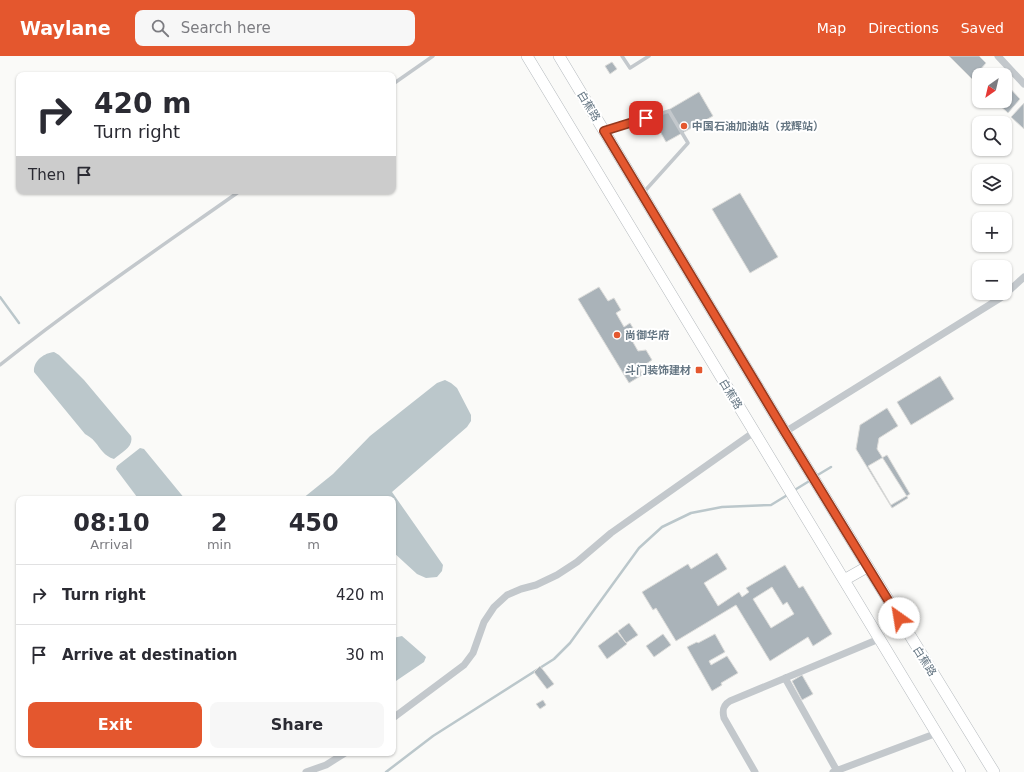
<!DOCTYPE html>
<meta charset="utf-8">
<style>
:root{--surface:#fff;--page:#f7f7f7;--text:#2b2b33;--muted:#7c7c81;--line:#e1e1e2;--accent:#e4572e}
body{margin:0;font-family:"DejaVu Sans","Noto Sans SC",sans-serif;background:var(--page);color:var(--text);height:100vh;display:flex;flex-direction:column;font-size:15px;white-space:nowrap}
*{box-sizing:border-box;margin:0}
p{font-size:13px;color:var(--muted)}
.icon{flex:none;width:22px;height:22px;fill:none;stroke:currentColor;stroke-width:2;stroke-linecap:round;stroke-linejoin:round}
.map{position:relative;flex:1;overflow:hidden}
.panel{position:absolute;left:16px;top:440px;width:380px;height:260px;display:flex;flex-direction:column;background:var(--surface);border-radius:8px;box-shadow:0 1px 3px #0004}
.panel>*{flex:none}
.banner{position:absolute;left:16px;top:16px;width:380px;height:122px;border-radius:8px;box-shadow:0 1px 3px #0004;background:#fff;color:var(--text);overflow:hidden}
.needle{width:26px;rotate:214deg}
.buttons{position:absolute;left:972px;top:12px;display:grid;gap:8px}
.buttons a{display:grid;place-items:center;width:40px;height:40px;border-radius:8px;background:var(--surface);box-shadow:0 1px 3px #0004;font-size:20px}
.pin{position:absolute;display:grid;place-items:center;width:34px;height:34px;color:#fff;margin:-17px;border-radius:8px;box-shadow:0 2px 6px #0006}
.me{position:absolute;width:44px;margin:-22px;rotate:328deg;stroke-linejoin:round;filter:drop-shadow(0 0 3px #0008)}
.turn{display:flex;align-items:center;gap:14px;height:84px;padding:0 12px;font-size:18px}
.turn .icon{width:52px;height:52px;stroke-width:2.5}
.turn b{display:block;font-size:28px;line-height:34px}
.then{display:flex;align-items:center;height:38px;padding:0 12px;background:#0003;gap:8px;font-size:15px}
.eta{display:flex;justify-content:space-evenly;align-items:center;height:68px;text-align:center}
.eta b{font-size:24px;font-weight:600;line-height:28px}
.cta{display:flex;gap:8px;margin-top:auto;padding:8px 12px}
.cta a{flex:1;height:46px;border-radius:8px;background:var(--accent);color:#fff;font-size:16px;font-weight:600;line-height:46px;text-align:center}
.cta a+a{background:var(--page);color:var(--text)}
ul{padding:0;list-style:none}
li{display:flex;align-items:center;gap:12px;height:60px;padding:0 12px;border-top:1px solid var(--line)}
li div{flex:1}
li b{display:block;font-size:15px}
li em{font-style:normal}
header{display:flex;align-items:center;gap:24px;box-sizing:border-box;height:56px;padding:0 20px;background:var(--accent);color:#fff}
header strong{font-size:19px}
nav{display:flex;gap:22px;margin-inline-start:auto;font-size:14px}
.search{width:280px;height:36px;background:var(--page);display:flex;align-items:center;gap:10px;box-sizing:border-box;padding:0 14px;border-radius:8px;color:var(--muted);font-size:15px}
.map>svg:first-child{display:block}
.water{fill:#bbc7cb}
.lines{fill:none;stroke-linecap:round;stroke-linejoin:round}
.stream{stroke:#bbc7cb;stroke-width:2.5}
.building{fill:#aab3b9;stroke:#dcdcda;fill-rule:evenodd}
.primary-casing{stroke:#b5babe;stroke-width:12}
.service{stroke:#c3c8cc;stroke-width:3.5}
.minor{stroke:#c3c8cc;stroke-width:7}
.primary{stroke:#fff;stroke-width:11}
.route-casing{stroke:#94391e;stroke-width:10}
.route{stroke:#e4572e;stroke-width:7}
.poi-dot{fill:#e4572e;stroke:#fff;stroke-width:1.5}
.labels{text-anchor:middle;stroke-width:4;stroke-linejoin:round;paint-order:stroke}
.street-label{font-size:11px;fill:#657683;stroke:#fff}
.poi-label{font-size:11px;font-weight:bold;fill:#657683;stroke:#fff;text-anchor:start}
</style>
<header>
<strong>Waylane</strong>
<div class="search"><svg class="icon" aria-label="search" viewBox="0 0 24 24"><circle cx="10" cy="10" r="6"/><path d="M15 15l6 6"/></svg>Search here</div>
<nav><a>Map</a><a>Directions</a><a>Saved</a></nav>
</header>
<div class="map">
<svg width="1024" height="716" viewBox="0 0 1024 716">
<rect width="100%" height="100%" fill="#fafaf8"/>
<!-- water -->
<path class="water" d="M54 296 59 299 84 324 131 380C134 391 122 396 114 403 104 400 101 393 95 386 92 382 88 380 85 378L34 316C33 305 44 297 54 296Z
M445 324 451 327 457 332 471 359V365L467 371 392 436 443 509 442 515 437 521 426 522 417 518 393 496V443H302L333 418 370 380 437 327Z
M140 392 144 393 185 443H139L137 441 116 413 117 410Z
M402 580 426 601 424 606 393 627V582Z"/>
<g class="lines">
<!-- stream -->
<path class="stream" d="M0 241 19 267
M816 420 831 411
M793 435 811 424
M386 716 433 680 554 603 570 587 639 492 662 471 691 457 722 451 771 449 789 438"/>
</g>
<!-- building -->
<path class="building" d="M949 0H979L986 7 972 23Z
M612 6 617 13 610 18 605 10Z
M991 12 998 19H984Z
M1005 27 1020 43 1008 57 995 45H1005Z
M699 36 713 60 666 86 653 63Z
M1024 47V73L1011 61Z
M740 137 778 201 750 217 712 153Z
M599 231 608 245 614 242 621 254 616 257 624 271 630 267 636 277 630 281 638 295 646 294 652 304 640 312 642 319 629 327 578 243Z
M940 320 954 343 911 369 897 346Z
M887 352 898 370 879 382 877 393 908 442 892 452 856 393 860 369Z
M887 399 910 438 891 449 868 410Z
M717 497 727 513 704 527 718 550 739 536 742 541 749 536 746 532 785 509 799 532 803 530 832 578 813 590 808 581 770 605 736 549 676 585 656 552 653 554 642 536 688 508 691 513ZM772 531 783 549 787 546 794 558 771 572 753 543Z
M629 567 638 579 626 587 618 575Z
M617 576 627 588 607 603 598 590Z
M663 578 671 589 654 601 646 590Z
M715 578 725 596 709 605 711 609 727 600 738 617 721 627 722 629 712 635 687 591 697 586 698 587Z
M540 610 554 628 547 633 534 616Z
M802 619 813 638 802 644 792 625Z
M543 644 546 649 540 653 536 648Z"/>
<g class="lines">
<defs>
<path id="primary" d="M527 0 960 716
M559 0 785 376 994 716
M844 524 867 511"/>
</defs>
<!-- primary casing -->
<use href="#primary" class="primary-casing"/>
<!-- service -->
<path class="service" d="M622 0 630 12 649 0
M393 28 433 0
M605 75 669 55 688 87 643 137
M0 309C78 247 159 192 240 135"/>
<!-- minor -->
<path class="minor" d="M998 0 1024 28
M785 376 1002 241 1024 221
M785 622 837 715
M393 662 464 609 473 597 484 566 494 551 507 539 521 533 536 529 557 519 577 506 611 477 754 376
M306 716 326 709 345 697
M755 716 724 662C722 654 723 649 730 645L879 583
M833 716 937 677"/>
<!-- primary -->
<use href="#primary" class="primary"/>
</g>
<g class="lines">
<defs>
<path id="route" d="M646 62 604 75 785 376 899 562"/>
</defs>
<!-- route casing -->
<use href="#route" class="route-casing"/>
<!-- route -->
<use href="#route" class="route"/>
</g>
<!-- markers -->
<g class="poi-dot">
<circle cx="684" cy="70" r="4"/>
<circle cx="617" cy="279" r="4"/>
<rect x="695" y="310" width="8" height="8" rx="2"/>
</g>
<g class="labels">
<!-- street labels -->
<g class="street-label">
<text transform="translate(589 50) rotate(59)" y="4">白蕉路</text>
<text transform="translate(731 338) rotate(59)" y="4">白蕉路</text>
<text transform="translate(925 605) rotate(58)" y="4">白蕉路</text>
</g>
<!-- poi labels -->
<g class="poi-label">
<text x="692" y="74">中国石油加油站（戎辉站）</text>
<text x="625" y="283">尚御华府</text>
<text x="691" y="318" text-anchor="end">斗门装饰建材</text>
</g>
</g>
</svg>
<div class="buttons">
<a><svg class="needle" viewBox="-14 -14 28 28"><path d="M0-13l5 13h-10z" fill="#e53935"/><path d="M0 13l5-13h-10z" fill="#7c7c81"/></svg></a>
<a><svg class="icon" aria-label="search" viewBox="0 0 24 24"><circle cx="10" cy="10" r="6"/><path d="M15 15l6 6"/></svg></a>
<a><svg class="icon" aria-label="layers" viewBox="0 0 24 24"><path d="M12 4l9 5-9 5-9-5zM3 14l9 5 9-5"/></svg></a>
<a>+</a>
<a>−</a>
</div>
<div class="pin" style="left:646px;top:62px;background:#d93025"><svg class="icon" aria-label="arrive" viewBox="0 0 24 24"><path d="M6 21V4h12l-3 4 3 4H6"/></svg></div>
<svg class="me" style="left:899px;top:562px" viewBox="-20 -20 40 40"><circle r="19" fill="#fff"/><path d="M0-13L10 11 0 6-10 11z" fill="#e4572e"/></svg>
<div class="banner">
<div class="turn"><svg class="icon" aria-label="right" viewBox="0 0 24 24"><path d="M7 20v-9h11M14 6l5 5-5 5"/></svg><div><b>420 m</b>Turn right</div></div>
<div class="then">Then<svg class="icon" aria-label="arrive" viewBox="0 0 24 24"><path d="M6 21V4h12l-3 4 3 4H6"/></svg></div>
</div>
<section class="panel">
<div class="eta">
<div><b>08:10</b><p>Arrival</p></div>
<div><b>2</b><p>min</p></div>
<div><b>450</b><p>m</p></div>
</div>
<ul>
<li><svg class="icon" aria-label="right" viewBox="0 0 24 24"><path d="M7 20v-9h11M14 6l5 5-5 5"/></svg><div><b>Turn right</b></div><em>420 m</em></li>
<li><svg class="icon" aria-label="arrive" viewBox="0 0 24 24"><path d="M6 21V4h12l-3 4 3 4H6"/></svg><div><b>Arrive at destination</b></div><em>30 m</em></li>
</ul>
<div class="cta"><a>Exit</a><a>Share</a></div>
</section>
</div>
